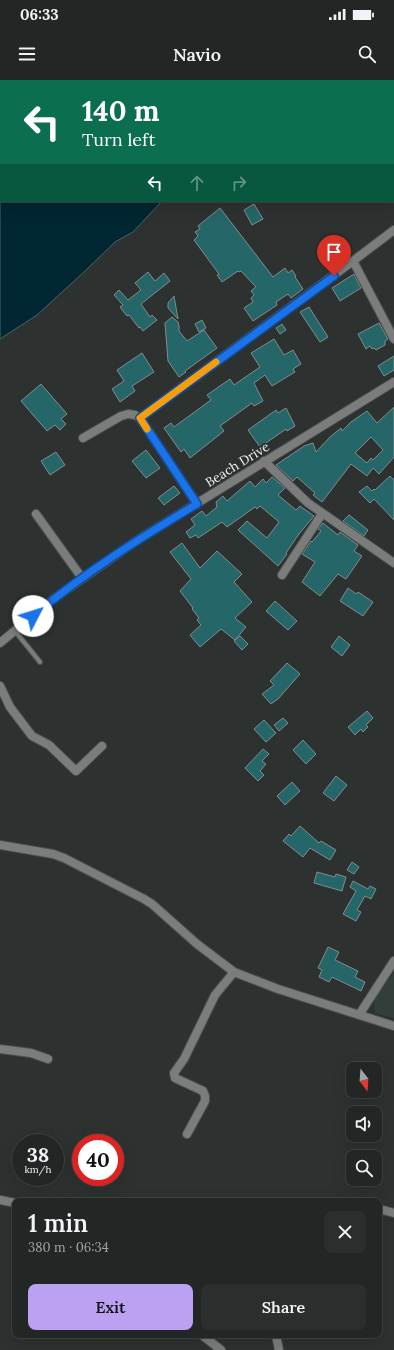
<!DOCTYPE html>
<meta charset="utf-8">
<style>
:root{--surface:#222625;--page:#2a2e2d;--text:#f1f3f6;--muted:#a2a5a7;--line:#3f4342;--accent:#bca0f2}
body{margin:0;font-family:Lora,serif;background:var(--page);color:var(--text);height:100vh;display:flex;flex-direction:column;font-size:15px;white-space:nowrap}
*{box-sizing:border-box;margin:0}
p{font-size:13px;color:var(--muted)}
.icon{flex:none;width:22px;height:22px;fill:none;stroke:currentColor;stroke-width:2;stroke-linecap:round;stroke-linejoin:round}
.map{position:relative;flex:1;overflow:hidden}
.details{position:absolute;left:12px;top:1118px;width:370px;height:140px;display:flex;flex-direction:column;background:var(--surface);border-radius:8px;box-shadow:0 4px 16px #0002,0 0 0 1px var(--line)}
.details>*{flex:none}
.banner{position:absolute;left:0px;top:0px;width:394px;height:122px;box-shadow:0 4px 16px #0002,0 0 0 1px var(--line);background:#0b6e4f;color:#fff;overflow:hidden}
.needle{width:26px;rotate:163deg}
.buttons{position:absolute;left:346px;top:982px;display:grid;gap:8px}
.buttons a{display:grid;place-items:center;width:36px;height:36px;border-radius:8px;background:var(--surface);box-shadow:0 4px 16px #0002,0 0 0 1px var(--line);font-size:20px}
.speed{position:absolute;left:12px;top:1054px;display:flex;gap:8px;font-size:20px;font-weight:700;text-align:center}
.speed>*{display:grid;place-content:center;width:52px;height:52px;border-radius:50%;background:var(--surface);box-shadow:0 4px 16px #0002,0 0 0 1px var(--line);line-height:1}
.speed small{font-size:10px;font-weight:400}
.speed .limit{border:6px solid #d22;background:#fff;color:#111}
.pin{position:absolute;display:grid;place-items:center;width:34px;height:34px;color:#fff;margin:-41px -17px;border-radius:50% 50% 50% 0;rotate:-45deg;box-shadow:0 0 4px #0007}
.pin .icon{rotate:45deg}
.me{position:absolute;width:44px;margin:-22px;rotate:50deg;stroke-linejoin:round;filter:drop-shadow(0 0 3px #0008)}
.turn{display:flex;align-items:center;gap:14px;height:84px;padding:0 16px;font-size:18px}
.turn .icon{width:52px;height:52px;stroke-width:2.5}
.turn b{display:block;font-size:28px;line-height:34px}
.lanes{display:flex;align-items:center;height:38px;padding:0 16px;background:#0003;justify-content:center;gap:20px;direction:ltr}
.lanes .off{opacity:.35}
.round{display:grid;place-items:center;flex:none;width:42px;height:42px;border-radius:8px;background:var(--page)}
.overview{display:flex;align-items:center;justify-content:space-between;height:68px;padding:0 16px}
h1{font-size:24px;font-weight:600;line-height:30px}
.button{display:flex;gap:8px;margin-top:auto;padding:8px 16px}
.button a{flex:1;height:46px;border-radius:8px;background:var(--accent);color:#111;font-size:16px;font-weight:600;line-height:46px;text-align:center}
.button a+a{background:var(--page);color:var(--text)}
.status{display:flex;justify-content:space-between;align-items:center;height:28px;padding:0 20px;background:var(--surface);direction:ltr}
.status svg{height:11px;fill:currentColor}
header{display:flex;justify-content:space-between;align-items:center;height:52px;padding:0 16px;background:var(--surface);font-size:18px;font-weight:600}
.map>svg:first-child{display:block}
.built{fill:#313e3a}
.water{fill:#002732;stroke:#48646b}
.building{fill:#256668;stroke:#858b8c;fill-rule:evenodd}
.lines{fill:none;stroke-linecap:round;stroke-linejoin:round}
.service-casing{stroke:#4c5150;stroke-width:6}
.minor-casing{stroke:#4c5150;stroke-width:10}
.tertiary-casing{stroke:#4c5150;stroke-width:10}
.service{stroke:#7b7d7c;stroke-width:4}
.minor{stroke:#7b7d7c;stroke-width:8}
.tertiary{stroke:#7b7d7c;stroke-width:8}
.route-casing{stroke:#114b97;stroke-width:10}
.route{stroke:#1a73e8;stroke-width:7}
.slow{stroke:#f59e0b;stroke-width:7}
.labels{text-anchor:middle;stroke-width:4;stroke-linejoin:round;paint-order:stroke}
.street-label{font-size:13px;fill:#eff2f1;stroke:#2d3231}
</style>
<div class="status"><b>06:33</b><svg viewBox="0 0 49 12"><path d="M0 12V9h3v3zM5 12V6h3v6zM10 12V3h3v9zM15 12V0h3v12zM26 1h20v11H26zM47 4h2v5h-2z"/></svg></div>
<header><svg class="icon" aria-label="menu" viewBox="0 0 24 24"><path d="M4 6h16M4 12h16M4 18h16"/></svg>Navio<svg class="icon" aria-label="search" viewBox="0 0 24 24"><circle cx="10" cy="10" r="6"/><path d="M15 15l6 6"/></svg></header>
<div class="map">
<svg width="394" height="1270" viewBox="0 0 394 1270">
<rect width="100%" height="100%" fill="#2d3231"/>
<!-- built -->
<path class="built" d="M394 893V938L375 933 374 917Z"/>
<!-- water -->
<path class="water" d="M0 0H313L1 1V121H162L133 152 115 162 84 192 37 235 0 259Z"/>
<!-- building -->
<path class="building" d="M254 124 263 139 252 145 244 130Z
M220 128 273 197 285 188 288 193 292 190 296 196 295 197 303 209 291 218 288 214 276 222 277 225 253 241 244 228 253 222 251 218 254 215 251 211 256 207 241 191 239 192 238 191 222 202 217 195 219 194 194 160 198 156 195 152 200 149 198 146Z
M148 192 155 201 164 193 170 201 141 224 150 237 152 235 157 240 143 251 140 247 139 248 129 235 127 236 120 227 123 225 114 215 119 210 128 220 141 210 135 203Z
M354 194 361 208 340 221 332 208Z
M174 216 178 239 168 228V223Z
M309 227 328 257 320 262 300 232Z
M172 237 178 242 179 246V251L187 261 204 250 217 268 185 291 186 292 179 297 168 281 165 243Z
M202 240 206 248 199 252 195 244Z
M379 243 388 259 385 261V265L376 270 374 268 372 269 370 266 366 269 358 254Z
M282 244 286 250 280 254 276 248Z
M274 259 284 275 293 270 301 284 293 289 295 292 272 306 265 295 254 303 263 321 254 326 252 323 220 346 224 351 190 378 184 369 181 372 164 348 171 343 174 347 211 320 207 315 230 299 234 305 260 287 251 273Z
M142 273 154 292 132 306 135 311 120 322 112 309 124 301 117 290Z
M394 276V290L384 296 378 286Z
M41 304 67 334 61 339 66 344 60 350 55 345 47 351 21 321Z
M394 327V377L379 394 373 388 367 396 351 384 322 422 313 415 315 413 297 397 293 401 276 385 304 366 313 363 316 372 330 357 341 348 342 351 351 342 367 331 377 343ZM371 357 383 370 373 380 371 378 367 383 355 373Z
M286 328 295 346 287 351 286 349 260 367 248 350 276 330 278 333Z
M146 370 160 388 146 398 132 381Z
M56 372 65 385 50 395 41 381Z
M390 396 394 400V440L374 419 370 423 359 412 367 406 372 411 374 409 375 410Z
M272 397 285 408 278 415 296 430 300 426 314 436 299 454 286 473 287 474 278 486 238 450 247 441 267 458 279 442 260 426 257 429 255 427 227 447 222 442 198 458 196 455 190 458 186 452 195 445 191 439 202 431 206 436 217 427 216 422 223 416 227 421 250 401 255 407 263 399 266 403Z
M174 406 180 413 164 425 158 418Z
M349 435 368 450 364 456 343 441Z
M323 443 338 455 340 452 358 465 354 471 362 476 346 499 338 494 320 516 302 502 315 482 302 474 311 461 312 462 321 451 318 449Z
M182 463 200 488 217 471 242 494 234 502 252 522 235 538 246 547 235 560 221 549 200 567 190 555 201 545 197 540 199 538 192 529 193 528 180 511 191 499 170 472Z
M348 508 356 514 358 512 373 522 363 536 340 521Z
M275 521 297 541 288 550 266 531Z
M240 556 248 564 242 570 234 561Z
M339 556 350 565 342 576 331 567Z
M287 583 300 594 278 619 271 624 262 614 274 605 270 601Z
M367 631 373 638 366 645 368 647 363 652 361 649 355 655 348 647Z
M283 638 288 643 279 651 274 645Z
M264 640 276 653 266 662 254 649Z
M303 660 316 674 306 684 293 670Z
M263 669 269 674 262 681 266 684 260 691 264 695 258 701 245 688Z
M336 696 347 705 334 721 323 713Z
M292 702 300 711 285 725 277 716Z
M300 746 319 763 321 761 336 770 330 780 310 768 303 777 283 761 289 754 291 756Z
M352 782 359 787 354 794 347 790Z
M317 792 335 797 336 794 346 797 342 811 314 803Z
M353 801 368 809 370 806 376 809 371 819 365 816 357 830 361 832 356 841 343 834 356 811 350 807Z
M328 867 339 872 335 880 358 891 355 897 365 902 361 911 332 897 329 902 319 897 322 890 318 888Z"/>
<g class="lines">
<defs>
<path id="service" d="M15 551 40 582"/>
<path id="minor" d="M353 181 394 150
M140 338 353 181 394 259
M83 358 121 336 128 334 135 335 140 338 197 424
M264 381 308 423 394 483
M36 434 82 498
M282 495 322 434
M0 606 10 627 32 656 49 665 76 691 102 666
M0 765 53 774 64 778 144 819 152 824 197 864 234 892 278 909 394 946
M359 935 394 881
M0 969 31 973 48 979
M187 1054 205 1021V1016L203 1011 175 998 174 993 184 979 215 915 234 892
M0 1120 15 1123
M379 1129 394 1133
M202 1255 221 1270
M276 1255 279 1270"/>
<path id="tertiary" d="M0 563 52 520 139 459 394 302"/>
</defs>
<!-- service casing -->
<use href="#service" class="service-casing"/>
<!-- minor casing -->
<use href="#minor" class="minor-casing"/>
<!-- tertiary casing -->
<use href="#tertiary" class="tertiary-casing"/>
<!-- service -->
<use href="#service" class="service"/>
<!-- minor -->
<use href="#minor" class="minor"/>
<!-- tertiary -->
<use href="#tertiary" class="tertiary"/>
</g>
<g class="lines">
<defs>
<path id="route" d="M33 536C84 493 140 458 197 424L140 338 334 196"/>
</defs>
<!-- route casing -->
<use href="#route" class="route-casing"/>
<!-- route -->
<use href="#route" class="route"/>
<!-- slow -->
<path class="slow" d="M147 349 140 338 216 282"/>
</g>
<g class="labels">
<!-- street labels -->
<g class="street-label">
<text transform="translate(237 384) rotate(-32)" y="5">Beach Drive</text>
</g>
</g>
</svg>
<div class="buttons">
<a><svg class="needle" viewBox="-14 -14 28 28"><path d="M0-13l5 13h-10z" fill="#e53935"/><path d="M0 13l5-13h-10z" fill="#a2a5a7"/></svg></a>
<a><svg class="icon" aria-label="sound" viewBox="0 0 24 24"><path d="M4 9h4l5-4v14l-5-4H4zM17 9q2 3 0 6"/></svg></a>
<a><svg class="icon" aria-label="search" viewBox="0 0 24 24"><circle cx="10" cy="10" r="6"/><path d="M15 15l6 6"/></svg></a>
</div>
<div class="speed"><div>38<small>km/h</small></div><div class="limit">40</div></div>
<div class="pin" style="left:334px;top:196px;background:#d93025"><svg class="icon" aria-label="arrive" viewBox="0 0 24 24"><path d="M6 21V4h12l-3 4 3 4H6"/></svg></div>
<svg class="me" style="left:33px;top:536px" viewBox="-20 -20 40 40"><circle r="19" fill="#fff"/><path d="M0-13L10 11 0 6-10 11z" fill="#1a73e8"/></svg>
<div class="banner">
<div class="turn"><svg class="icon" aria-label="left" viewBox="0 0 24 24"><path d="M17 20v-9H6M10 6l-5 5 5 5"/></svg><div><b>140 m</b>Turn left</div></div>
<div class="lanes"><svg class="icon" aria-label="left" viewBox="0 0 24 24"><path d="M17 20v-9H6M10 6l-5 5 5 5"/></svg><svg class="icon off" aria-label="ahead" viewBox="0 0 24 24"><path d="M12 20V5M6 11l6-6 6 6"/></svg><svg class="icon off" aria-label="right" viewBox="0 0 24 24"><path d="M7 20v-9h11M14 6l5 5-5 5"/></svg></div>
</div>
<section class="details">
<div class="overview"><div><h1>1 min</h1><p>380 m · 06:34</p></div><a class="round"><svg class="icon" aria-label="close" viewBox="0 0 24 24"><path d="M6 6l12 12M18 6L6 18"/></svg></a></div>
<div class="button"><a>Exit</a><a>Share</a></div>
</section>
</div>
